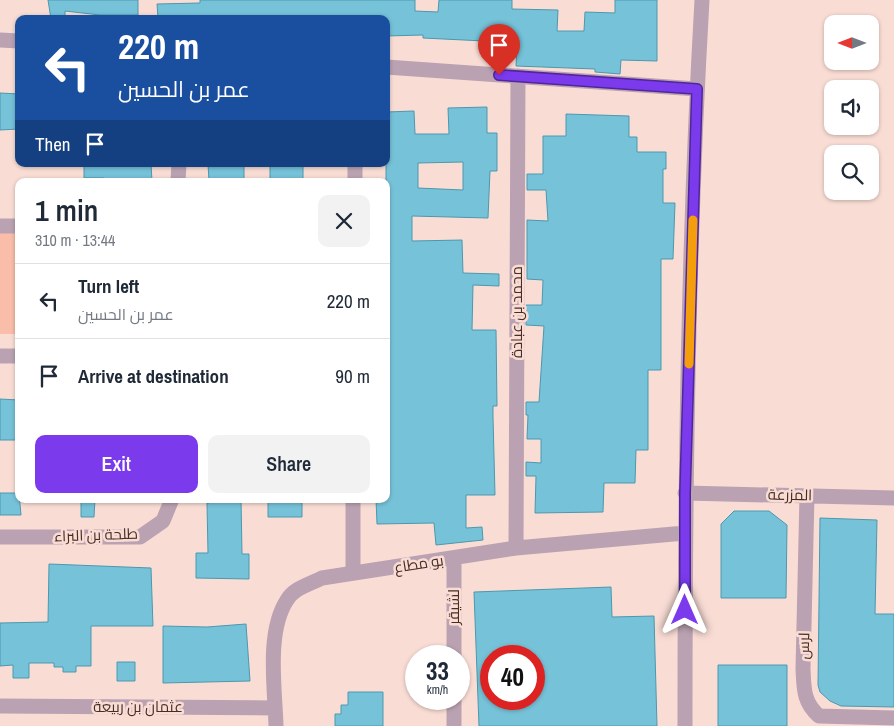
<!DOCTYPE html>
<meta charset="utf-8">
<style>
:root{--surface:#fff;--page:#f2f2f3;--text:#1f2937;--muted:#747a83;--line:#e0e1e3;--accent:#7c3aed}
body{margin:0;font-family:"Archivo Narrow",Cairo,sans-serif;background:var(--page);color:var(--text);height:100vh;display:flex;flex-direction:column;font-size:19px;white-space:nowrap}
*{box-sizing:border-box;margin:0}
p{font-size:16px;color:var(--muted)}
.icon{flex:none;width:28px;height:28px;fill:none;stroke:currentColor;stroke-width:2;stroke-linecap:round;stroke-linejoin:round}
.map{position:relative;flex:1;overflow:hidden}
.drawer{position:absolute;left:15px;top:178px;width:375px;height:325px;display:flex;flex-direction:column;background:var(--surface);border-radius:10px;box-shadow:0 1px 4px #0004}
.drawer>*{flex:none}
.banner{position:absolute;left:15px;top:15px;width:375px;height:152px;border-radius:10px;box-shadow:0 1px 4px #0004;background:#1a4fa0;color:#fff;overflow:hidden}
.needle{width:32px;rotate:270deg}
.fabs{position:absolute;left:824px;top:15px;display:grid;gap:10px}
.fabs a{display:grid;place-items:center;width:55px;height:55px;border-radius:10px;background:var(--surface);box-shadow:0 1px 4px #0004;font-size:25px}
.speed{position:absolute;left:405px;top:645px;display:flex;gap:10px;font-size:25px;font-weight:700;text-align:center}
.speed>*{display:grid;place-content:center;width:65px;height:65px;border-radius:50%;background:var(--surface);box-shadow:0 1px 4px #0004;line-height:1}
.speed small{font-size:12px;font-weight:400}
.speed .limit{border:8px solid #d22;background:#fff;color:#111}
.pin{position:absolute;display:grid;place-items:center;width:42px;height:42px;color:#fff;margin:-51px -21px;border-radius:50% 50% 50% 0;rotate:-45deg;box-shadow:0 0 5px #0007}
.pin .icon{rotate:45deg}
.me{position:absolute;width:55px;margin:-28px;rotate:0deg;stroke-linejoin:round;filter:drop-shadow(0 0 4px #0008)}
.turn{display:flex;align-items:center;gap:18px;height:105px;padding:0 20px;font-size:22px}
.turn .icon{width:65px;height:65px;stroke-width:2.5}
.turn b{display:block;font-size:35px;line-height:42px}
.then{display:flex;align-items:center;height:48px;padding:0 20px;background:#0003;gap:10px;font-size:19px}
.round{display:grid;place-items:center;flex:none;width:52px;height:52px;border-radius:10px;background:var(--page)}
.head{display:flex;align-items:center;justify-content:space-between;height:85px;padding:0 20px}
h1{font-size:30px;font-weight:600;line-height:38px}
.cta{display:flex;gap:10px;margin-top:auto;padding:10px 20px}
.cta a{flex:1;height:58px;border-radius:10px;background:var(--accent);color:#fff;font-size:20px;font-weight:600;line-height:58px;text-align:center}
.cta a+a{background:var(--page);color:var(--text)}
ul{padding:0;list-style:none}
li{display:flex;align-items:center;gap:15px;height:75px;padding:0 20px;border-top:1px solid var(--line)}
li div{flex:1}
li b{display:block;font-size:19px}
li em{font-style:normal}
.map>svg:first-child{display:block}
.green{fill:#fabda9}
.building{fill:#76c2d8;stroke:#4c98ae;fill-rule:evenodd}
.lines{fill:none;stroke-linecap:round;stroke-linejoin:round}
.minor{stroke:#bba2b2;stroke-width:15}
.route-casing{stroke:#51269a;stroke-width:12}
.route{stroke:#7c3aed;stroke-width:9}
.slow{stroke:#f59e0b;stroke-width:9}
.labels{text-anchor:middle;stroke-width:5;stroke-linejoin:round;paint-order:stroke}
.street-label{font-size:15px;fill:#472e25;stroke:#f9ddd5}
</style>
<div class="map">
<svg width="894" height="726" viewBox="0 0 894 726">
<rect width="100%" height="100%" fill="#f9ddd5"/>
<!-- green -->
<path class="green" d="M0 232H19V334H0Z"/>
<!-- building -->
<path class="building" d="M48 0H138V15H100L65 11V19H51Z
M200 0H415V11L438 12 439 0H512V9L558 10 557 31H584L585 12 615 13V0H657V61L621 60 620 74 595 72V69L516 66 517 46 484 45V41L423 38V35L386 36V19L158 18 157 4 200 3Z
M0 93 19 94V129L0 130Z
M487 107V133H497V171H490L488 218 412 216V241L462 240 463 273 499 274V286L473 285 472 330H496L497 406H493V417L495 495H466V528L482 527 483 540 436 545 434 523 377 524 376 499H386V112L414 111 415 134H449L448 108ZM463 162V190L418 188V163Z
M566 114 629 116V137H637V152H666V169H663V203H675L673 259H661V370H648V450H636L635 483H604L603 512 535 513 536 476H526V462L541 463V439H527L528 415H526V402H539L544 326 526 325V305H542L543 280 527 279V220L548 221 546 190H527V174H543V136H566Z
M84 164H151L152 181H104V178H84Z
M208 164H244V181H209Z
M270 164H303V181H270Z
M0 399 19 400V440H0Z
M0 493H19L21 515H0Z
M81 499H95L94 517H81Z
M209 499H241L242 554H249V579L196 578V553H208L207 503H209Z
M268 499H302V517H268Z
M734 511H769L787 525 786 598H721V524Z
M820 518 877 520 875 614H894V707L841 706 830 701 820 692 818 685Z
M49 564 151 568 153 626H91V666H76V672H63V667H54V663H29V678H13V665L0 666V623L48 622Z
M611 587 612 617 654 616 657 726H479L474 592ZM491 656H534V699H491Z
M246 624 250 681 163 683V626L207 627Z
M117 662H135V681H117Z
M718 665H787V726H718Z
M348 692H383V726H335V714H341V705H348Z"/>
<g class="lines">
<!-- minor -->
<path class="minor" d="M0 40 19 41
M386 67 697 89
M178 181 179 164
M355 181V164
M0 226H19
M0 356H19
M685 493 894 498
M807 495 803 669C804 688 803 702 819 716L894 718
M0 537H140L163 521 172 499
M516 548 518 76
M454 558V656
M353 573V499
M454 699V726
M0 706 275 708
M276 726C275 689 266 632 287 600 294 588 310 584 322 578L516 548 685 533
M685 726C685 484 688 242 702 0"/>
</g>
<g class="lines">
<defs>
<path id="route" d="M499 75 697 89 685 493V610"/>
</defs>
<!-- route casing -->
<use href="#route" class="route-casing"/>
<!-- route -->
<use href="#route" class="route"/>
<!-- slow -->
<path class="slow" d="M689 364 693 220"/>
</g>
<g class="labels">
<!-- street labels -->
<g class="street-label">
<text transform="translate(517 312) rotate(-90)" y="5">محمد بن عبادة</text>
<text transform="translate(790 495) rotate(1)" y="5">المزرعة</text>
<text transform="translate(96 535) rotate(-2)" y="5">طلحة بن البراء</text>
<text transform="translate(419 564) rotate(-9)" y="5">بو مطاع</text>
<text transform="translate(454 607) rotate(-90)" y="5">لشيقر</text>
<text transform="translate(804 646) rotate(-89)" y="5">لرس</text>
<text x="138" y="712">عثمان بن ربيعة</text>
</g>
</g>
</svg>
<div class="fabs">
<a><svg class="needle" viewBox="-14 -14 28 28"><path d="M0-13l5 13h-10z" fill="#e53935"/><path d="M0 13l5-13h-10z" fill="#747a83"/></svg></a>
<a><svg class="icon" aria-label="sound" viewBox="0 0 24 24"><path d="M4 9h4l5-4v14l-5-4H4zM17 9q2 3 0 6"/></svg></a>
<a><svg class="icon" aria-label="search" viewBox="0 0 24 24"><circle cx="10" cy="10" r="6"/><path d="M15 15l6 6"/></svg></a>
</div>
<div class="speed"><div>33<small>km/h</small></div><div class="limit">40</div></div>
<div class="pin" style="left:499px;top:75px;background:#d93025"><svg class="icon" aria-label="arrive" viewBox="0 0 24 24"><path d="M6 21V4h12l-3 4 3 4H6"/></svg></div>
<svg class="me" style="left:685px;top:610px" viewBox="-20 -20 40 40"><path d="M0-17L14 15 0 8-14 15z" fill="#7c3aed" stroke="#fff" stroke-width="4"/></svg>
<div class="banner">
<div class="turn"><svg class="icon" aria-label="left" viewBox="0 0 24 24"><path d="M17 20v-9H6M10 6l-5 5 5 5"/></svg><div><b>220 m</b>عمر بن الحسين</div></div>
<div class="then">Then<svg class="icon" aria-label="arrive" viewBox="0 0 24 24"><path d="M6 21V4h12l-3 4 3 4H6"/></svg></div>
</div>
<section class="drawer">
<div class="head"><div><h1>1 min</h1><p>310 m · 13:44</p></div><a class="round"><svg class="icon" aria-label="close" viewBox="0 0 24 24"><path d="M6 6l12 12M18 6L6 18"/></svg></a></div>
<ul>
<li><svg class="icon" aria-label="left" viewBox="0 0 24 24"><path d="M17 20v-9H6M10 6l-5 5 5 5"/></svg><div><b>Turn left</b><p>عمر بن الحسين</p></div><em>220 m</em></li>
<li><svg class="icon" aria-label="arrive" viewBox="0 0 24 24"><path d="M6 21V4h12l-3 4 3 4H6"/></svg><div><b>Arrive at destination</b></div><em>90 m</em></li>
</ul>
<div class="cta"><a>Exit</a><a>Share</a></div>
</section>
</div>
